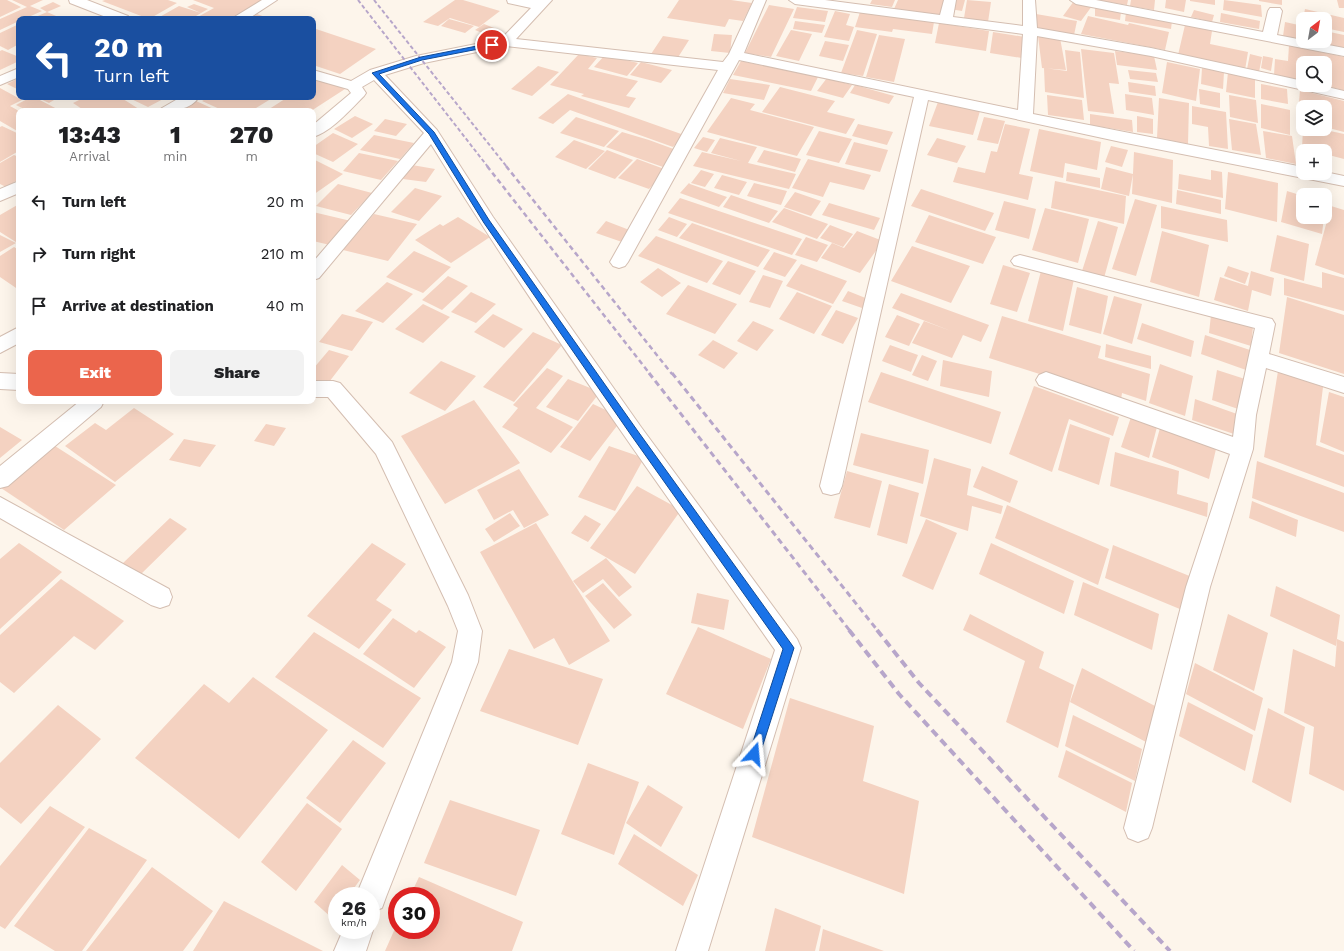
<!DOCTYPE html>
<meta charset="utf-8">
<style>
:root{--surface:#fff;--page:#f2f2f2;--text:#202124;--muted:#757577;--accent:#eb654c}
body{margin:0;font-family:"Work Sans",sans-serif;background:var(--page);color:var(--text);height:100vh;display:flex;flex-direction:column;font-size:15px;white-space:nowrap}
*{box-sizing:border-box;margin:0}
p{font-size:13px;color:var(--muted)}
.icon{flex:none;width:22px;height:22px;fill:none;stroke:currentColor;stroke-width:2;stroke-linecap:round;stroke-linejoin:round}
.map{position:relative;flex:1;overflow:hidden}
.side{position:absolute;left:16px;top:108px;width:300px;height:296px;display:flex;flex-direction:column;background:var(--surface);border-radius:8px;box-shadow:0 4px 16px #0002}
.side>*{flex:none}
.banner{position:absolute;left:16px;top:16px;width:300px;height:84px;border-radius:8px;box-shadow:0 4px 16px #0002;background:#1a4fa0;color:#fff;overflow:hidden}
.needle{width:26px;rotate:31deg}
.tools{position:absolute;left:1296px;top:12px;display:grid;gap:8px}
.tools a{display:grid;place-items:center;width:36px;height:36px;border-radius:8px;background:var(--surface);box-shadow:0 4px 16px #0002;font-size:20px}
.speed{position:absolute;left:328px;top:887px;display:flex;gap:8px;font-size:20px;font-weight:700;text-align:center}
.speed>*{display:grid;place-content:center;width:52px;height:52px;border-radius:50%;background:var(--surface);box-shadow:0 4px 16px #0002;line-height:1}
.speed small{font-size:10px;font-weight:400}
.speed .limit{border:6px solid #d22;background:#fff;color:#111}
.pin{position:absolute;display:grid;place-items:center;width:34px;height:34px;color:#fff;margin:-17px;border:2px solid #fff;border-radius:50%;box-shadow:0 1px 4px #0007}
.me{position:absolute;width:44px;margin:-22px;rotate:18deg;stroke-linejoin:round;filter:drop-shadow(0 0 3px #0008)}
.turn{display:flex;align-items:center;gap:14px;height:84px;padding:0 12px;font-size:18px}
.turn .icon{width:52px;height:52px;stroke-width:2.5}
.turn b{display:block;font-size:28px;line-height:34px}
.eta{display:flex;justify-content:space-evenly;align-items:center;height:68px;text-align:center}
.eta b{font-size:24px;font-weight:800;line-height:28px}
.cta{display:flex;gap:8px;margin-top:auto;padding:8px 12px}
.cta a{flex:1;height:46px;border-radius:8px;background:var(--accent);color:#fff;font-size:16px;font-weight:800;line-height:46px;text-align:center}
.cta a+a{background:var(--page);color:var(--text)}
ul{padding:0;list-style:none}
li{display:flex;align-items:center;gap:12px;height:52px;padding:0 12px}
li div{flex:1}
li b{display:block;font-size:15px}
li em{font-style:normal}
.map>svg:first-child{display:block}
.building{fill:#f4d2c1}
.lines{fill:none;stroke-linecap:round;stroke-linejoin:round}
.street-casing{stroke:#d4beb1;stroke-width:2}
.street{fill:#fff;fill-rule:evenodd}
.rail-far3{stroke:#b7a6ca;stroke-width:2;stroke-dasharray:4 2.5;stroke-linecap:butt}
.rail-far2{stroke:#b7a6ca;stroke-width:2.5;stroke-dasharray:5 3.5;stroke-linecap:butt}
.rail-far1{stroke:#b7a6ca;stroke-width:3;stroke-dasharray:6 4;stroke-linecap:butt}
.rail{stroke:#b7a6ca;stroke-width:4;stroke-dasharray:8 5;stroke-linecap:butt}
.route{fill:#1a73e8;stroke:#114b97}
</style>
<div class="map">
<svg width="1344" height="951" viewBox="0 0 1344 951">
<rect width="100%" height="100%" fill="#fdf5eb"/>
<!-- building -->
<path class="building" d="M0 0H7L21 7 0 17Z
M12 0H43L30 6 42 11 24 19H19V21L0 30V19L27 7Z
M105 0H168L177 3 149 19 102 1Z
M193 0H263L229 19H194L214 8Z
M455 0H463L500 11 479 27 450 18 438 26 423 22Z
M679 0H731L752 3 743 21 729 19 725 27 667 18Z
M872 0H895L892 7 870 4Z
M898 0H947L940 17 894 9Z
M952 0H965L962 11 950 9Z
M967 0 991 2 988 22 964 18Z
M1096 0H1128L1127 5Z
M1131 0H1155L1154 10 1130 6Z
M1166 0H1186L1184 12 1165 8Z
M1190 0H1215V5L1190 1Z
M1224 0 1261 5 1262 17 1223 10Z
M1259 0H1282V5L1259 1Z
M1337 0H1344V8H1339Z
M1074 1 1092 6 1081 21 1063 16Z
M53 2 61 6 47 12 40 8Z
M194 4 208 9 201 13 187 7Z
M769 5 794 9 771 57 745 53Z
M179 6 201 13 191 19H156Z
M797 7 828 11 825 22 793 18Z
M1095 8 1121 12 1120 20 1095 16Z
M1305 9 1344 18V32L1325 28V19H1303Z
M1194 10 1214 15 1212 22 1191 17Z
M835 11 850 14 846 25 854 27 849 41 824 37Z
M47 12 63 19H31Z
M860 12 934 22 932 34 893 29 892 32 855 27Z
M1126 12 1172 21 1171 29 1125 21Z
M1221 13 1260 21 1259 29 1220 22Z
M257 14 271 19H249Z
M1036 14 1077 21 1074 35 1033 28Z
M1088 16 1128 25 1129 23 1169 32 1165 50 1081 34Z
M449 19 474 26 465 33 441 26Z
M795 21 825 25 822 33 793 29Z
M1285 22 1303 26V40L1283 36Z
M939 23 989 31 986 51 935 43Z
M19 24V44L8 50 0 46V33Z
M484 24 499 30 490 36 475 30Z
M1185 25 1212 31 1210 44 1248 52 1245 70 1178 55Z
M313 28 376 49 340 74 313 65Z
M791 30 812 34 799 61 776 56Z
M857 30 877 34 863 76 841 73Z
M1325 31 1344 35V50L1309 42 1325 41Z
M993 32 1025 37 1022 58 990 53Z
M714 34 732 35 730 53 711 51Z
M879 35 905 39 894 82 866 77Z
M663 36 689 40 677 59 651 54Z
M1038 36 1060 38 1066 70 1042 68Z
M825 41 849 45 843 61 819 56Z
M1289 45 1344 57V93L1339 91V89L1325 86V63H1303V81L1274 75 1275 59 1288 61Z
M1081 49 1114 53 1119 84 1109 83 1114 114 1088 111Z
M2 50 19 57V61L0 70V51Z
M1065 50 1080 52 1084 98 1045 92 1044 68 1067 71Z
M1115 51 1154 56 1157 70 1117 65Z
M579 54 597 58 588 69 638 81 626 96 636 98 629 108 581 96 584 94 550 85Z
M1250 54 1262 57 1259 72 1247 69Z
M605 55 638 63 627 76 594 67Z
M1263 56 1273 58 1271 71 1261 68Z
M741 61 818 77 811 91 733 75Z
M641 62 672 70 661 83 630 75Z
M1167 62 1200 69 1196 101 1162 93Z
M538 66 559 72 532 96 511 89Z
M1202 68 1224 72 1223 89 1201 84Z
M1128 70 1156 73 1158 82 1130 79Z
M1228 72 1255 78V98L1226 92Z
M19 78V90L7 84Z
M317 78 345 89 311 111H266L288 97H313V81Z
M827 78 852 85 843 98 817 91Z
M730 79 770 85 764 100 723 93Z
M1128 82 1155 86 1156 96 1129 92Z
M1261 84 1287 89 1288 104 1261 99Z
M855 85 894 96 889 104 850 93Z
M780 87 835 101 827 112 855 119 846 134 762 112Z
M0 88 22 100 10 106 19 111V132L0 121Z
M1199 89 1220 93V108L1200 104Z
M1300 90 1344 101V132L1325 127V107H1303V115L1298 114Z
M568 94 684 135 673 147 570 110 553 124 538 118Z
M1125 94 1152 98 1154 115 1126 110Z
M1047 95 1082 100 1084 120 1048 115Z
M1229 95 1256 100 1258 123 1230 117Z
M31 97H34L61 111H28L16 105Z
M36 97H59L49 103Z
M85 97H120L142 111H85L73 103Z
M127 97H167L148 107Z
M209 97H274L251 111H224L202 101Z
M731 98 755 104 750 110 814 127 797 156 707 132Z
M1159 98 1189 103 1188 144 1157 138Z
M196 101 218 111H179Z
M938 102 980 111 973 135 929 126Z
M1261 104 1290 110V135L1261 128Z
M1192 106 1226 112 1228 149 1209 146 1208 127 1192 124Z
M1090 114 1132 120 1133 132 1090 125Z
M355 116 373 124 352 138 334 129Z
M1137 116 1153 119V134L1137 132Z
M576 117 619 131 604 147 560 133Z
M984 117 1005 121 998 144 977 140Z
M385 119 407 124 396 136 374 131Z
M1229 119 1256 124 1261 155 1232 150Z
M858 124 893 132 887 145 852 136Z
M1005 124 1030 129 1019 174 1033 177 1028 200 953 182 958 167 985 173 991 151 997 152Z
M2 126 19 134V153L17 152 0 162V127Z
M1039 129 1101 142 1097 170 1065 163 1063 178 1030 171Z
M1303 129H1321L1344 134V159L1325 154V151L1302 148Z
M819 131 852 139 839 163 806 155Z
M1263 131 1292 136 1296 164 1266 158Z
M622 132 649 140 679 151 663 167 606 147Z
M333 133 358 144 333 162 313 153V147Z
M374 135 414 143 400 159 360 150Z
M703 137 715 140 707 152 694 148Z
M720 138 757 147 748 163 796 174 789 189 693 166 702 152 741 161 711 153Z
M937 138 966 146 957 163 927 155Z
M574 140 605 151 586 169 555 157Z
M854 142 888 150 880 172 845 164Z
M1111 146 1128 150 1122 167 1105 162Z
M607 150 633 160 615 179 588 169Z
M764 150 801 159 795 172 757 162Z
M1134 152 1173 160 1172 203 1132 194Z
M359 153 398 161 381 180 343 171Z
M14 155 19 157V179L6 187 0 184V163Z
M313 159 343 174 313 195Z
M637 159 667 170 649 189 618 178Z
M808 159 871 175 864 190 830 182 823 197 792 188Z
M412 165 435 169 426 182 403 179Z
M1106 167 1133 174 1129 196 1101 189Z
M701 170 714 174 705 187 691 183Z
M1211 170 1222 172 1223 198 1178 189 1179 174 1211 180Z
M1067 172 1100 178V188L1066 181Z
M1228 172 1278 183 1277 222 1225 209Z
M722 175 747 182 739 195 714 188Z
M1055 181 1126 196 1124 224 1051 208Z
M689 183 690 184 727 197 719 207 680 193Z
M754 183 787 191 781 205 747 196Z
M338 184 372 193 351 215 316 206Z
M415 188 442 196 419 221 391 212Z
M921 189 994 213 985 231 911 206Z
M1177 190 1221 200V214L1176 204Z
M1287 191 1303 196V217H1324L1322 234 1281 222Z
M795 192 821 201 811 216 784 207Z
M731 195 778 211 769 223 723 207Z
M680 198 802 239 792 255 668 213Z
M1135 199 1157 205 1136 276 1112 269Z
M1004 201 1036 209 1029 239 995 230Z
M829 203 880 218 874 230 822 215Z
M19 204V244L0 232V215Z
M1161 206 1227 220 1228 242 1161 228Z
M1331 206 1344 210V275L1315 265Z
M784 208 828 224 817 239 772 222Z
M1045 208 1089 219 1078 263 1032 250Z
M313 212 351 221 330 245 313 241Z
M374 214 417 224 388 261 343 250Z
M929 215 996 237 983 264 915 242Z
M458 217 490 237 451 263 415 240 440 224 443 226Z
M669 217 687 224 677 237 658 230Z
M606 221 632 231 622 242 596 233Z
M1098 221 1118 227 1104 278 1082 271Z
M692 223 770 250 758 267 679 238Z
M830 225 853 234 843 247 820 238Z
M857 231 883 241 860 273 821 258 832 243 844 248Z
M1162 231 1209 245 1199 297 1150 282Z
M0 235 16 243 0 252Z
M1277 235 1309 244 1304 281 1270 271Z
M656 236 723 261 707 283 638 256Z
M806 237 828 245 817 262 795 255Z
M912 246 970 266 951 303 891 281Z
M14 247 19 250V290L0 277V256Z
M414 251 451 267 423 293 386 277Z
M774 252 797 260 785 277 763 269Z
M728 261 756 271 740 295 712 284Z
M801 264 847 281 833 304 786 286Z
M1003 265 1030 273 1017 312 990 304Z
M1228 266 1249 273 1245 284 1224 276Z
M658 268 681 283 662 297 640 282Z
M1041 271 1074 279 1063 331 1028 321Z
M1251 271 1274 278 1271 296 1252 290 1248 311 1214 300 1220 277 1248 286Z
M1322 272 1344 278V311L1284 295V278L1322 288Z
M763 275 783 281 770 308 749 302Z
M448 276 468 286 442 310 422 300Z
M387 282 413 294 383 323 355 311Z
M688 285 737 304 715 334 666 314Z
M1077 287 1108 296 1101 334 1069 325Z
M848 291 868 299 862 308 842 301Z
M471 292 496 304 476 323 451 312Z
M797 292 832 306 814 334 779 319Z
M901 293 989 325 981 342 963 335 952 358 912 343 924 321 951 331 892 308Z
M1114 296 1142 304 1132 344 1103 334Z
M1287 297 1344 315V374L1279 353Z
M423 304 450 317 423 343 395 329Z
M836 310 858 318 843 344 821 335Z
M342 314 373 322 352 351 319 342Z
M493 314 523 329 504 348 474 332Z
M897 315 920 324 909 346 885 337Z
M1211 315 1253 327 1251 346 1209 333Z
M1002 316 1101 346 1098 358 1150 374 1146 401 1122 393 1121 400 989 358Z
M753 321 774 330 757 351 737 341Z
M1142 323 1194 341 1191 357 1137 339Z
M533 332 562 345 514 402 483 387Z
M1205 335 1250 350 1246 370 1201 354Z
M713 340 738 353 724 369 698 355Z
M1106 344 1151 356V369L1105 357Z
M890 345 918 355 911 372 882 361Z
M329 350 349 356 326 386 313 382V369Z
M922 355 937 361 928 381 912 375Z
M943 360 992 371 989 397 940 386Z
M441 361 476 376 445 411 409 393Z
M1160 364 1193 376 1185 416 1149 403Z
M547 368 563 376 536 408 573 427 551 453 502 427 518 408 513 405Z
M1217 370 1245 379 1241 410 1212 400Z
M1278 371 1323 387 1316 445 1344 455V487L1264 457Z
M881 372 1001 412 991 444 868 402Z
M568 379 600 392 578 421 546 407Z
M1034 386 1119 417 1113 436 1069 419 1052 472 1009 454Z
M1329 392 1344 397V452L1320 442Z
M1195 399 1237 414 1234 434 1192 420Z
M474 400 520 463 445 504 401 436Z
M593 404 623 418 590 461 560 447Z
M134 408 174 434 115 482 65 446 95 423 106 430Z
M1132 414 1158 423 1149 458 1121 447Z
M266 424 286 428 274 446 254 441Z
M1070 424 1110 438 1099 485 1058 470Z
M0 427 22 440 0 458Z
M1160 428 1216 449 1209 479 1152 457Z
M861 433 929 450 923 484 853 465Z
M184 439 216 445 200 467 169 460Z
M55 446 116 485 64 530 1 488Z
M609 446 644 458 615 511 578 497Z
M1115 452 1179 471 1177 494 1208 503 1207 517 1110 486Z
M934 458 971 469 967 495 1003 506 1001 514 972 506 968 531 920 516Z
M1257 461 1344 493V532L1252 498Z
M982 466 1018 481 1010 503 973 487Z
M519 469 549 515 524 528 513 510 494 520 477 490Z
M847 471 882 481 870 528 834 518Z
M889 484 919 493 907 544 877 535Z
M637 486 681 510 635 574 590 548Z
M1252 501 1298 520 1296 537 1249 518Z
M1007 505 1109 549 1098 585 995 538Z
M510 513 520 526 494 542 485 529Z
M585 515 601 524 588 542 571 533Z
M170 518 187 529 140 575 122 564Z
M926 519 957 533 933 590 902 576Z
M536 523 610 641 569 665 554 638 534 649 480 552Z
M19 543 62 572 0 629V559Z
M372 543 406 564 376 600 392 610 359 649 307 616Z
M991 543 1074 581 1064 614 979 574Z
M1113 545 1192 577 1187 612 1105 578Z
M606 558 632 587 619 597 603 579 583 593 573 581Z
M61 579 124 621 95 650 74 636 14 693 0 682V635Z
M1083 582 1159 614 1152 650 1074 615Z
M603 583 632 615 614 629 585 596Z
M1276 586 1340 615 1336 646 1270 616Z
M697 593 729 600 724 630 691 623Z
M970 614 1044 652 1039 668 1074 685 1058 748 1006 722 1025 661 963 630Z
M1228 614 1268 633 1254 691 1213 670Z
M393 618 416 633 419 630 446 647 414 688 363 654Z
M698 627 771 659 743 729 666 694Z
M314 632 421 698 383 748 275 677Z
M1337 639 1344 642V791L1309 774 1314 727 1284 713 1293 649 1335 667Z
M509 649 603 679 578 745 480 711Z
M1195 663 1263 698 1255 731 1186 694Z
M1082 668 1155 706 1146 742 1070 702Z
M253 677 328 730 239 839 135 758 204 684 229 703Z
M790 698 874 726 863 781 919 801 904 894 752 837Z
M1188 702 1253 735 1245 771 1179 736Z
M58 705 101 739 21 824 0 807V763Z
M1268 708 1305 727 1291 803 1252 782Z
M1073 715 1142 749 1135 781 1065 746Z
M353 740 386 763 340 823 306 798Z
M1066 750 1132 783 1126 812 1058 777Z
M588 763 639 782 614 855 561 834Z
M648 785 683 807 661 847 626 823Z
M450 800 540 830 516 896 424 863Z
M307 803 342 829 296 891 261 862Z
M50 806 85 827 5 929 0 926V866Z
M89 828 147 860 82 951H55L14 926Z
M634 834 698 875 683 906 618 864Z
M342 865 360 880 348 896H337V911L332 918 314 902Z
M152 867 213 911 183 951H86Z
M419 877 523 922 512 951H385L397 924V930H431V896H410Z
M224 901 323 951H193Z
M775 908 821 926 815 951H765Z
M823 929 884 951H819Z"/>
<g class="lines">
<defs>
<path id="street" d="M69 0H87L128 16 130 19H111L70 3Z
M262 0H277L248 19H231Z
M507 0H552L516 39 723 62 729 54 754 0H766L744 53 1018 110 1023 34 795 4 789 0H825L940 15 944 0H956L953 17 1023 26V0H1035L1037 28 1151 48 1303 81V85H1319L1344 91V99L1151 56 1037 36 1033 114 1303 167V173L1325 172 1344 176V186L1121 142 928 100 842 486 839 493 831 495 823 493 820 486 914 97 739 60 628 262 625 266 619 268 613 266 610 262 718 70 506 46 424 63 385 75 437 130 493 217 641 427 797 639 801 648 708 951H676L775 650C658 483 538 318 431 144L319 278 313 280V262L424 133 374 80 362 87 366 93 364 96C351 109 331 132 313 137V125L351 93 348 89 313 79V70L351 81 370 70 416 56 501 39 531 8 508 3Z
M1070 0H1096L1263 32 1268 11 1270 8H1280L1282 11 1277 35 1344 48V56L1076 4Z
M19 68V77L0 85V76Z
M181 97H199C191 110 173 111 159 111L162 108Z
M19 181V193L0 201V189Z
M1020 255 1272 319 1275 324 1269 354 1344 377V393L1266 368 1256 415 1253 449 1210 587 1152 828 1148 838 1138 842 1128 838 1124 828 1186 587 1230 454 1039 385 1036 380 1039 375 1046 372 1233 437 1236 415 1255 328 1014 265 1011 261 1014 257Z
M19 327V343L0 353V337Z
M0 373 19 374V390L0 389Z
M313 381H333L340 383 392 442 468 595 482 631 478 662 386 897 382 908 371 912V896H356L452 662 458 631 448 606 376 454 328 397H313Z
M80 401H104L101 407 8 486 0 488V466Z
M0 497 169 589 172 597 169 605 160 608 151 605 0 518Z
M371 924 373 930 366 951H334L343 930H371Z"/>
</defs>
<!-- street casing -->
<use href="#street" class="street-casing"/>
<!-- street -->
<use href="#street" class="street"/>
<!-- rail-far3 -->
<path class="rail-far3" d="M358 0 488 167
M374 0 507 167"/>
<!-- rail-far2 -->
<path class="rail-far2" d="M487 166 650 374
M506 166 672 374"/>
<!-- rail-far1 -->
<path class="rail-far1" d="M649 373 850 631
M672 373 878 631"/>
<!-- rail -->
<path class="rail" d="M849 630 899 694 1134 951
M877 630 919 683 1170 951"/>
</g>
<!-- route -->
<path class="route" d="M492 43 494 46 422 60 379 74 434 132 489 220 637 430 792 645 794 648 760 754 758 758 754 760 751 758 749 754 783 649 631 435 484 223 429 134 372 73 421 57Z"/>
</svg>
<div class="tools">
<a><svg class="needle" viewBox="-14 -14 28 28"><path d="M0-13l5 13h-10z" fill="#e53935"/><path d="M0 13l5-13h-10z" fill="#757577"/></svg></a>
<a><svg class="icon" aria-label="search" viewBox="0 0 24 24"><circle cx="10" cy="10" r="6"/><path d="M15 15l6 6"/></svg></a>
<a><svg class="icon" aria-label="layers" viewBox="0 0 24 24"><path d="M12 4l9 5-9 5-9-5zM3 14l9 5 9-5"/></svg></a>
<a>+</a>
<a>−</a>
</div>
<div class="speed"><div>26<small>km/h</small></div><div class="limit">30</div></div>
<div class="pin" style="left:492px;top:45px;background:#d93025"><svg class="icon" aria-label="arrive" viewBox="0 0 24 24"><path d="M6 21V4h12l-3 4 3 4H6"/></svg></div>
<svg class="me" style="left:754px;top:754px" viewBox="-20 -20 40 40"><path d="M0-17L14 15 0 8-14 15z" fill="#1a73e8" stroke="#fff" stroke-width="4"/></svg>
<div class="banner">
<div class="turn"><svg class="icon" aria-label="left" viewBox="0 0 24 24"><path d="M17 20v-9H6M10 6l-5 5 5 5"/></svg><div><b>20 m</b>Turn left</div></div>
</div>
<section class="side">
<div class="eta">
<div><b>13:43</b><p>Arrival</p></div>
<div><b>1</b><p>min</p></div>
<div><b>270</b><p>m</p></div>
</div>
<ul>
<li><svg class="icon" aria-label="left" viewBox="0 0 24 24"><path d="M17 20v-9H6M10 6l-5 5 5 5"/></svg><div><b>Turn left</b></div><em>20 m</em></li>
<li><svg class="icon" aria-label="right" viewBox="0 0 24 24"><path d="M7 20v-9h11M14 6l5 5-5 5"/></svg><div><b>Turn right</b></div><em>210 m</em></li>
<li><svg class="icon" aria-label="arrive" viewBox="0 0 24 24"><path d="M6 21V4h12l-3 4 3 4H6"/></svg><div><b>Arrive at destination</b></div><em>40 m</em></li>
</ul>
<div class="cta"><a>Exit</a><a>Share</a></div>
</section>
</div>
